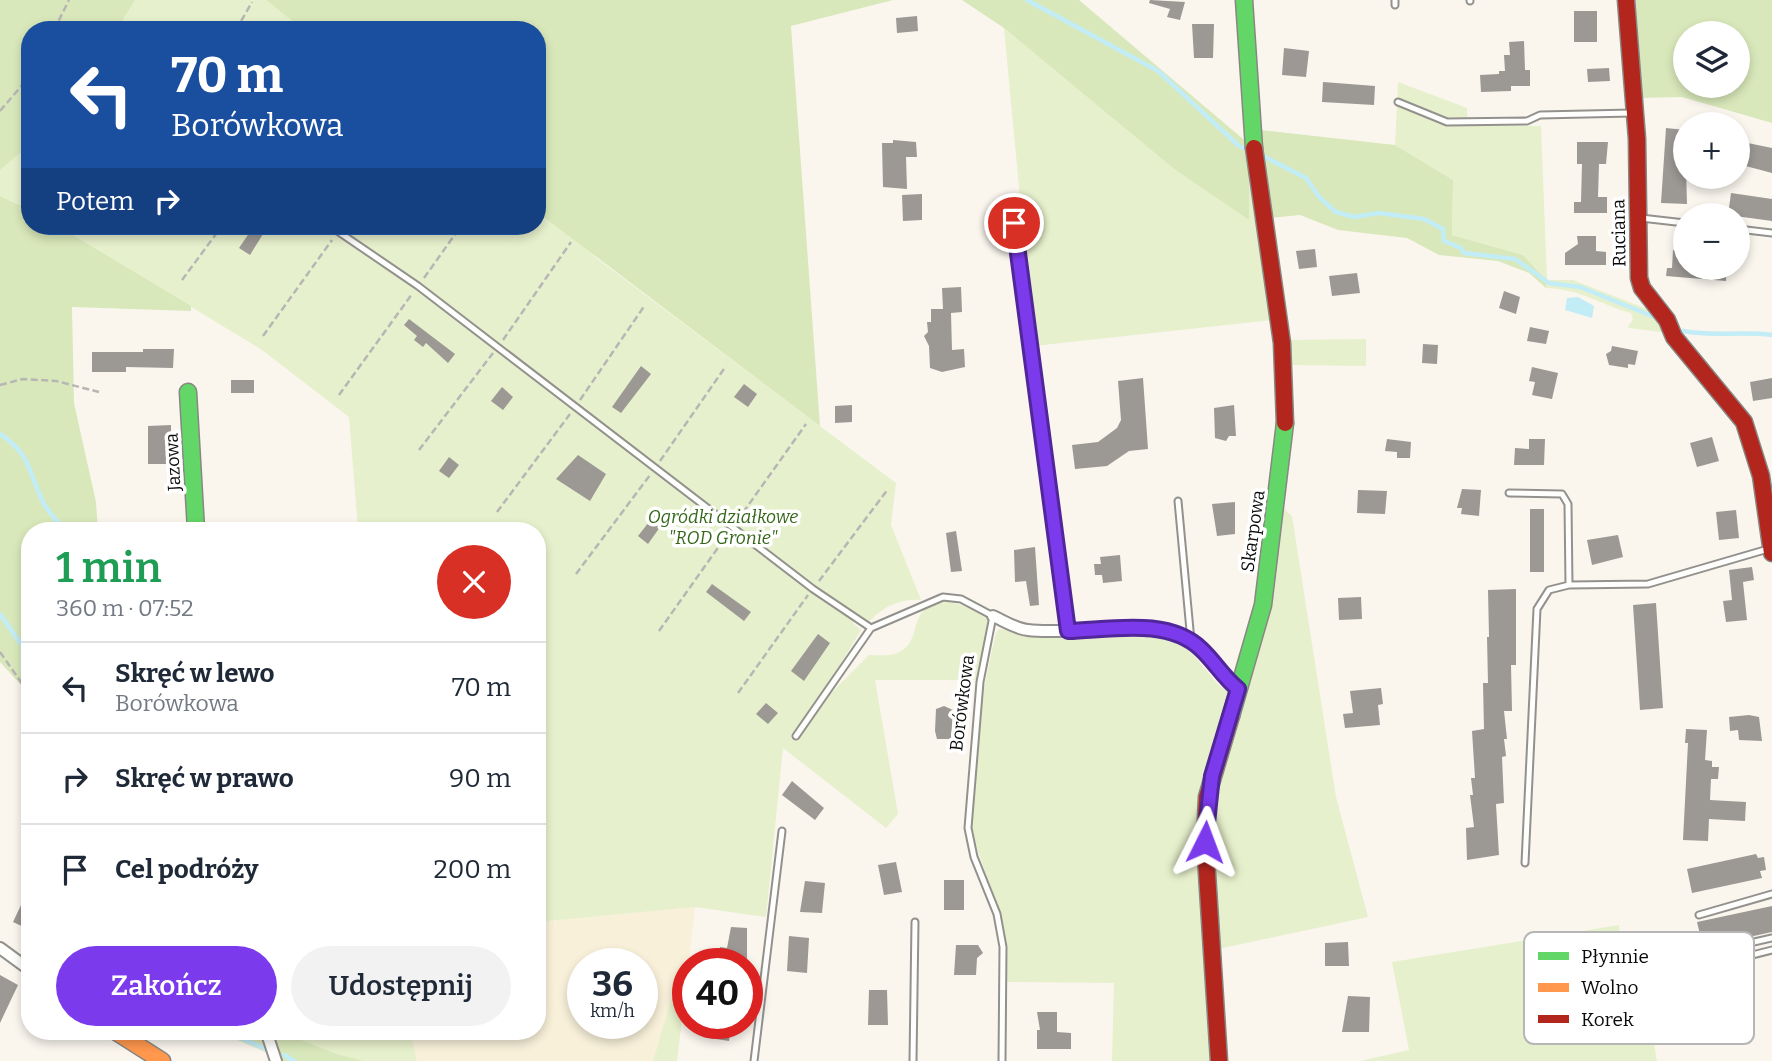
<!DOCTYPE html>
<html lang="pl">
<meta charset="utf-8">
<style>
:root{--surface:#fff;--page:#f2f2f3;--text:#1f2937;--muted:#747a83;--line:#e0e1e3;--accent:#7c3aed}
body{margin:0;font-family:Bitter,serif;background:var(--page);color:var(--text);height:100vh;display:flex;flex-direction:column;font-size:26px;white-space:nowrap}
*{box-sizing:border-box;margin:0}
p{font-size:23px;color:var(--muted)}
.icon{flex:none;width:38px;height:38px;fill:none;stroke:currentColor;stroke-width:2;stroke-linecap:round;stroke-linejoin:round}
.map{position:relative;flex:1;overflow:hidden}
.panel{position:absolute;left:21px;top:522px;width:525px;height:518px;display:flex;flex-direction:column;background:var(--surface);border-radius:28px;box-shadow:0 4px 10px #0003}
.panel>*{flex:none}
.guide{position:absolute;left:21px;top:21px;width:525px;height:214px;border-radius:28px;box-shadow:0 4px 10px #0003;background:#1a4fa0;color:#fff;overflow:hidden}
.buttons{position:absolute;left:1673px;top:21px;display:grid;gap:14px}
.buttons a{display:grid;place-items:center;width:77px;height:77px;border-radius:50%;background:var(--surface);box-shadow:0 4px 10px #0003;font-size:35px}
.speed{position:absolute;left:567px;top:948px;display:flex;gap:14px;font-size:35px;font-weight:700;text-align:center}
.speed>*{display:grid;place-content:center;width:91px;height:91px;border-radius:50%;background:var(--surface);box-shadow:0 4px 10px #0003;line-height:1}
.speed small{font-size:18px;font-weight:400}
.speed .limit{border:10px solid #d22;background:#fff;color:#111}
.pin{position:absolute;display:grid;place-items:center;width:60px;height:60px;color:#fff;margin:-30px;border:4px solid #fff;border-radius:50%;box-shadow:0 2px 7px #0007}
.me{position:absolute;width:77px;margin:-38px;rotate:3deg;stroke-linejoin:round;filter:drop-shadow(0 0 5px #0008)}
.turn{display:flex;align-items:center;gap:24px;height:147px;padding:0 35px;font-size:32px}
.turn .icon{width:91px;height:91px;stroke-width:2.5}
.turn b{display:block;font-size:49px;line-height:60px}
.then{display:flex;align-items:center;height:66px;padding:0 35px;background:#0003;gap:14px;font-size:26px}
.round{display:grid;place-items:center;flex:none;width:74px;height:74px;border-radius:37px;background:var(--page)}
.summary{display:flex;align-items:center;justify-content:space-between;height:119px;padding:0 35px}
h1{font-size:42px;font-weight:600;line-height:52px;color:#1e9e55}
.button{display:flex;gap:14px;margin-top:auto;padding:14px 35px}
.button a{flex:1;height:80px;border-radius:42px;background:var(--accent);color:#fff;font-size:28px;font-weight:600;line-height:80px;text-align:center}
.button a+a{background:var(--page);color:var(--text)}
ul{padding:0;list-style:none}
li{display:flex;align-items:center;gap:21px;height:91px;padding:0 35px;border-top:2px solid var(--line)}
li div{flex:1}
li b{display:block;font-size:26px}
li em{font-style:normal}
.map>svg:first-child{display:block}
.farmland{fill:#f8f0d9;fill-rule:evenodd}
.green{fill:#e7f0cc}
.forest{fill:#d9e8ba;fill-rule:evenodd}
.water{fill:#c2ecf6}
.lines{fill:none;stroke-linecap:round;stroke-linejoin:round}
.stream{stroke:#c2ecf6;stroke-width:4.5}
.building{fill:#9c9894}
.lane-casing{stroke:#93918d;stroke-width:9}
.street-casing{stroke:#93918d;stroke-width:14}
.fast-casing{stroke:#898784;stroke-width:19}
.slow-casing{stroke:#898784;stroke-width:19}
.jam-casing{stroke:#898784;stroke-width:19}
.path{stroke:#b7b6b5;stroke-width:2.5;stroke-dasharray:7 3.5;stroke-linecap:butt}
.lane{stroke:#fefefc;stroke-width:5}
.street{stroke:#fefefc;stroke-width:10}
.fast{stroke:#63d668;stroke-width:16}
.slow{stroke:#ff974d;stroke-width:16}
.jam{stroke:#b3261e;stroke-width:16}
.route-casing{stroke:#51269a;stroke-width:18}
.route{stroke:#7c3aed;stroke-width:12}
.labels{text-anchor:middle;stroke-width:7;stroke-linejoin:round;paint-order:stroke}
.street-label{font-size:18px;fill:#0b0b0b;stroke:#fff}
.park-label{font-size:18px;font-style:italic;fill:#346618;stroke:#fff}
.key{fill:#fff;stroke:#b6b6b6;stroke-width:2}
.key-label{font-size:19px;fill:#0b0b0b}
</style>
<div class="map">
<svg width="1772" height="1061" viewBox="0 0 1772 1061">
<rect width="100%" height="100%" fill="#faf6ee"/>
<!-- farmland -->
<path class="farmland" d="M695 907 685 995 674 992 653 1061H417L410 1031H537V922ZM583 964H642V1024H583Z"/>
<!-- green -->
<path class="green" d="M135 0H266L305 30H117Z
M1004 28 1174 169 1248 219 1249 182 1273 320 1034 346Z
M1398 82 1467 108 1468 126H1541L1547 280H1573L1652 311 1664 328 1661 332 1629 328 1628 326 1633 320 1631 313C1598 304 1584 290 1546 288V280L1523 255 1452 235 1453 180 1395 145Z
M30 145V210L0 196V170Z
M537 208 599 260 896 483 891 525 921 600C898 598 881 608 866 625L857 618 853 623 861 630 824 692 828 696 869 655C878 655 892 657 901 651 914 643 913 632 918 619 933 587 967 606 988 619L977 680H875L898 814 886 828 783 748 766 917 695 907 537 922V530H414L413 523 358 529 349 417 262 350 58 226H537Z
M1366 339V366L1289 365 1284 340Z
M1281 506 1292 516 1336 797 1368 917 1218 949 1210 856 1212 802Z
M999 629 1037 635 1162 636C1190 645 1198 661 1217 683 1220 687 1226 689 1230 693L1209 765 1214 1061H1112L1114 983 1007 982C1006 959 1007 935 1000 913 992 885 978 860 973 831 964 780 984 684 996 633Z
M1619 925 1623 979 1642 978 1657 1061H1360L1409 1050 1392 962Z
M674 991 685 995 677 1061H653Z
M279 1031H410L417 1061H364L337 1054Z"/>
<!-- forest -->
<path class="forest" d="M0 0H135L117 30H30V145L0 170Z
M266 0H893L791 26 820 426 537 212V30H304Z
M962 0H1079L1249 144V220L1174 169 1004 28Z
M1630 0H1772V123L1682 97 1638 98ZM1685 33H1738V86H1685Z
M1260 130 1395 145 1453 180 1452 235 1523 255 1546 280V288L1529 273 1498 261 1439 255 1407 238 1338 230 1300 215 1269 218Z
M0 196 30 210V226H58L191 306V311L72 307 74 403 96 502 98 530H30V695L0 662Z
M217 1031H261L270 1054Z
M270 1031H279L337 1054 364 1061H281Z"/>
<!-- water -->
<path class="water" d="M1578 297 1594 306 1592 318 1565 310 1567 298Z"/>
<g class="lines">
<!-- stream -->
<path class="stream" d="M1027 0 1158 71 1239 146 1251 151
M1259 154 1306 178 1319 197 1336 212 1354 217 1379 213 1424 219 1443 229 1444 241 1461 248 1464 253 1515 259 1549 283 1580 287 1657 318
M1683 331C1714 337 1741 331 1772 335
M0 434C32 455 28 473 44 504 49 513 58 522 65 530
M0 614 23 647V676L30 685
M225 1031 268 1050
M284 1055 294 1061"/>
</g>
<!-- building -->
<path class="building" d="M1150 0 1185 2 1180 20 1167 17 1170 9 1149 3Z
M1574 11H1597V42H1574Z
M917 16 918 31 897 33 896 18Z
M1192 24H1214L1213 58H1194Z
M1524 41 1525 70H1530V86H1511V91L1481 92 1480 75 1499 74V71H1505L1504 55H1510L1509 42Z
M1284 48 1309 51 1306 77 1282 75Z
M1609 68 1610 81 1588 82 1587 69Z
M1323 82 1375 86 1374 105 1322 102Z
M1666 128 1685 130 1687 204 1661 203Z
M893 140 916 142 917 157H906L907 189 883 187 882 143H893Z
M1738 141 1772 148V173L1738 164Z
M1577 142H1608L1606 164H1599L1598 197H1607V213H1574V202H1581L1582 164H1577Z
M1731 193 1772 199V221L1728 215Z
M922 194V220L903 221 902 195Z
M254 226H268L250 255 239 248Z
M1577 236H1596V251L1606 252V265H1565V253L1578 244Z
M1315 249 1317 267 1299 269 1296 251Z
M1673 250 1685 251V268H1727L1726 281 1666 276 1667 268H1672Z
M1357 273 1360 293 1332 296 1329 276Z
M961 287 962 312 951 313 952 350 964 349 965 367 942 372 930 368 929 346 924 336 928 332 927 322H931V309H943L942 288Z
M1504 291 1520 297 1516 314 1499 308Z
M409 319 455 354 448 363 426 343 423 347 414 340 417 336 404 325Z
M1530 327 1549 331 1546 344 1527 341Z
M1423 344 1438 345 1437 364 1422 363Z
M1612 346 1638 351 1635 365 1628 364V368L1609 365 1606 354 1611 351Z
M143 349H174L173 368 126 367V372H92V352H143Z
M641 366 651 374 621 413 612 407Z
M1532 367 1558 373 1552 399 1532 395 1535 382 1529 381Z
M1143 378 1148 449 1129 451 1107 466 1075 469 1072 445 1098 442 1117 428 1121 420 1118 381Z
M1772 378V398L1753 401 1750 382Z
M231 380H254V393H231Z
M744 384 757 394 748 407 734 397Z
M502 387 513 397 503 410 491 401Z
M852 405V422L835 423V406Z
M1234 405 1236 436H1229L1226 441 1215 438 1214 408Z
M171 425V464H148V426Z
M1712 437 1719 461 1697 467 1690 443Z
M1387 439 1411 442 1410 458H1397V452L1385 451Z
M1529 439H1545L1544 465H1514L1515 448 1529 449Z
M578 455 606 474 590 501 556 479Z
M449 457 459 465 449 478 439 471Z
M1462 489 1481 490 1479 516 1461 514 1462 508H1457Z
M1358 490 1387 491 1385 514 1357 513Z
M1235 502V534L1217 536 1212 504Z
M1530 509H1544V572H1530Z
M1736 510 1739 538 1719 540 1716 512Z
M656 513 665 520 648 544 638 536Z
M956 531 962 571 951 572 946 533Z
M1618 535 1623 557 1592 565 1587 540Z
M1035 547 1039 605 1030 606 1026 581 1015 582 1014 550Z
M1120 555 1122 581 1103 583 1102 575H1095L1094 564H1101L1100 557Z
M1752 567 1754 580 1743 582 1747 620 1726 622 1723 601 1732 600 1729 570Z
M712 584 751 612 744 621 706 592Z
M1516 589V665H1511L1512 711H1504L1507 739H1504L1506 756 1502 757 1504 803 1496 804 1499 855 1467 860 1466 828 1474 827 1470 795H1473L1471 778H1475L1472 731 1484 729 1483 683H1488L1487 637H1489L1488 590Z
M1361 597 1362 619 1339 620 1338 598Z
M1656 603 1663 708 1640 710 1633 605Z
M818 634 830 643 804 681 791 671Z
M1381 688 1383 704 1378 705 1380 725 1345 728 1343 714 1353 713 1350 691Z
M766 703 778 713 768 724 756 714Z
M944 706 953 710 951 739H937L935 731 936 709Z
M1749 715 1759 717 1762 741 1739 740 1738 730 1730 731 1729 717Z
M1686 729 1707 730 1705 760 1712 761V767H1719L1718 779H1711L1710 800 1746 802 1745 821 1709 819 1708 841 1683 840 1688 743H1685Z
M792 781 824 808 815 820 782 795Z
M1756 854 1758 858 1764 857 1766 870 1760 871 1762 878 1692 893 1687 869Z
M896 862 902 892 884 895 878 865Z
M944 880H964V910H944Z
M805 881 825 883 822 913 800 912Z
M30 886V930L13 922Z
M1772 906V932L1703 947 1697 922Z
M731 927 747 928V962L719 959 720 947 727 948Z
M789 936 809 938 807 973 787 971Z
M1348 942 1349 966H1325V943Z
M956 945H978L983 953 977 958 976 975H954Z
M0 975 18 985 0 1023Z
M869 990H887L888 1025H868Z
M1348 996 1370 997 1369 1032H1342Z
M1037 1012H1057V1032L1071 1033V1049H1037V1030H1040Z
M705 1024H731L729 1041 703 1037Z"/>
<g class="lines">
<defs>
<path id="lane" d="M1395 0V5
M1470 0V1
M1398 102 1447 122 1527 121 1540 115 1632 113
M1641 218 1685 223
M1014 223 1067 631
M330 226 418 286 813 589 871 628
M1738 229 1772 233
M1509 493 1562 494 1568 504 1569 585
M1178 501 1191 641
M415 528V530
M796 736 871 628 943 597 961 599 993 616 980 682 968 828 974 857 997 914 1003 947 1002 1061
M1525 863 1537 609 1549 590 1569 585 1648 584 1768 549
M1699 915 1772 894
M1679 959 1772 938
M1681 973 1772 950
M754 1061 782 831
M913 1061 915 922"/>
<path id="street" d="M993 616C1004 621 1016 629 1028 630 1071 636 1141 618 1179 635 1205 647 1216 672 1238 689
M0 948 30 970
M266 1031 276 1061"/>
<path id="fast" d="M1244 0 1254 148
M188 392 196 530
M1231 716 1263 605 1285 423"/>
<path id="slow" d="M115 1031 162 1061"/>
<path id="jam" d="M1626 0 1637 139 1639 278 1642 288 1667 320 1674 337 1744 422 1761 476 1772 553
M1254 148 1282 343 1285 423
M1219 1061 1205 842 1207 797 1231 716"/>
</defs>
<!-- lane casing -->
<use href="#lane" class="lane-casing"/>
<!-- street casing -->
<use href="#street" class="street-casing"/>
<!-- fast casing -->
<use href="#fast" class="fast-casing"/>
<!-- slow casing -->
<use href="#slow" class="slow-casing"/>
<!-- jam casing -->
<use href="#jam" class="jam-casing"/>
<!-- path -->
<path class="path" d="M54 30 69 0
M236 30 252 2
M0 111 30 76
M424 278 461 226
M182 280 222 226
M263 336 332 240
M503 340 571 242
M0 385 23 379 56 381 99 392
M339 395 412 294
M580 400 645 305
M419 450 493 353
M660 461 726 366
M497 512 570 414
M737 521 806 424
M576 574 650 475
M819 581 888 489
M659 631 727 535
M0 652 30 695
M738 693 808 595"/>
<!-- lane -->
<use href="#lane" class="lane"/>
<!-- street -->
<use href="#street" class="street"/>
<!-- fast -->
<use href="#fast" class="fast"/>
<!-- slow -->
<use href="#slow" class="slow"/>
<!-- jam -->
<use href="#jam" class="jam"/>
</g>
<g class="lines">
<defs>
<path id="route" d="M1014 223 1068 631C1109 630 1168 617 1201 649 1215 662 1223 677 1238 689L1212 776 1205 842"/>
</defs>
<!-- route casing -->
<use href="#route" class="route-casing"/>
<!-- route -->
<use href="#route" class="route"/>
</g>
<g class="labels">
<!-- street labels -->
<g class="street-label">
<text transform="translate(1619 233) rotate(-91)" y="6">Ruciana</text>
<text transform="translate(173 462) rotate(-93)" y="6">Jazowa</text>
<text transform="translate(1253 531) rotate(-82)" y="6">Skarpowa</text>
<text transform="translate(962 703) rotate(-83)" y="6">Borówkowa</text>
</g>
<!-- park labels -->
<g class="park-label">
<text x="723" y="523">Ogródki działkowe<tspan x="723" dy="21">"ROD Gronie"</tspan></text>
</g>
</g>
<!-- legend -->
<rect x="1524" y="932" width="230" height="112" rx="10" class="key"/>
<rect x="1538" y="952" width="31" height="8" fill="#63d668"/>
<rect x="1538" y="983" width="31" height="9" fill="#ff974d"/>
<rect x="1538" y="1015" width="31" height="8" fill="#b3261e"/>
<g class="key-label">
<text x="1581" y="963">Płynnie</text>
<text x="1581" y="994">Wolno</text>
<text x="1581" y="1026">Korek</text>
</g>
</svg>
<div class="buttons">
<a><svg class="icon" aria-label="layers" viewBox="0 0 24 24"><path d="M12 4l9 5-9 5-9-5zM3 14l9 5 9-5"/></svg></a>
<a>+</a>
<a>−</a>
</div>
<div class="speed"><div>36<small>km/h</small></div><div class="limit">40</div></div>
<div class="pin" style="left:1014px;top:223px;background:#d93025"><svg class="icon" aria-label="arrive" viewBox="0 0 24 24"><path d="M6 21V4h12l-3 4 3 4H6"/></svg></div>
<svg class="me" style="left:1205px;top:842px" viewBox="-20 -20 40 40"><path d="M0-17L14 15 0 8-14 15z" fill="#7c3aed" stroke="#fff" stroke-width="4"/></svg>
<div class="guide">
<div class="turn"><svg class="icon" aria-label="left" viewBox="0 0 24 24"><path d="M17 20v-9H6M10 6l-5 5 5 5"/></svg><div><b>70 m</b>Borówkowa</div></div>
<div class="then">Potem<svg class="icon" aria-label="right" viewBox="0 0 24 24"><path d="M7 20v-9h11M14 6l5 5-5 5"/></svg></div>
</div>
<section class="panel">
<div class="summary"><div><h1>1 min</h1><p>360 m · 07:52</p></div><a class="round" style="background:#d93025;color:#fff"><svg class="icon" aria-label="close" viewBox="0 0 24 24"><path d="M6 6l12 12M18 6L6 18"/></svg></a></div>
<ul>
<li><svg class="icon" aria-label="left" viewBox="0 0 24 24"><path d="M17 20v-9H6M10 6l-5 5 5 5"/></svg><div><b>Skręć w lewo</b><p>Borówkowa</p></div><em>70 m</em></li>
<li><svg class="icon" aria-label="right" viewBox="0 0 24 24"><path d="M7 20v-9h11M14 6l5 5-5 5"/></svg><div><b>Skręć w prawo</b></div><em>90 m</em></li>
<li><svg class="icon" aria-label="arrive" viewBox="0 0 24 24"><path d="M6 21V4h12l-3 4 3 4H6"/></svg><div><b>Cel podróży</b></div><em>200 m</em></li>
</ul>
<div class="button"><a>Zakończ</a><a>Udostępnij</a></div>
</section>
</div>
